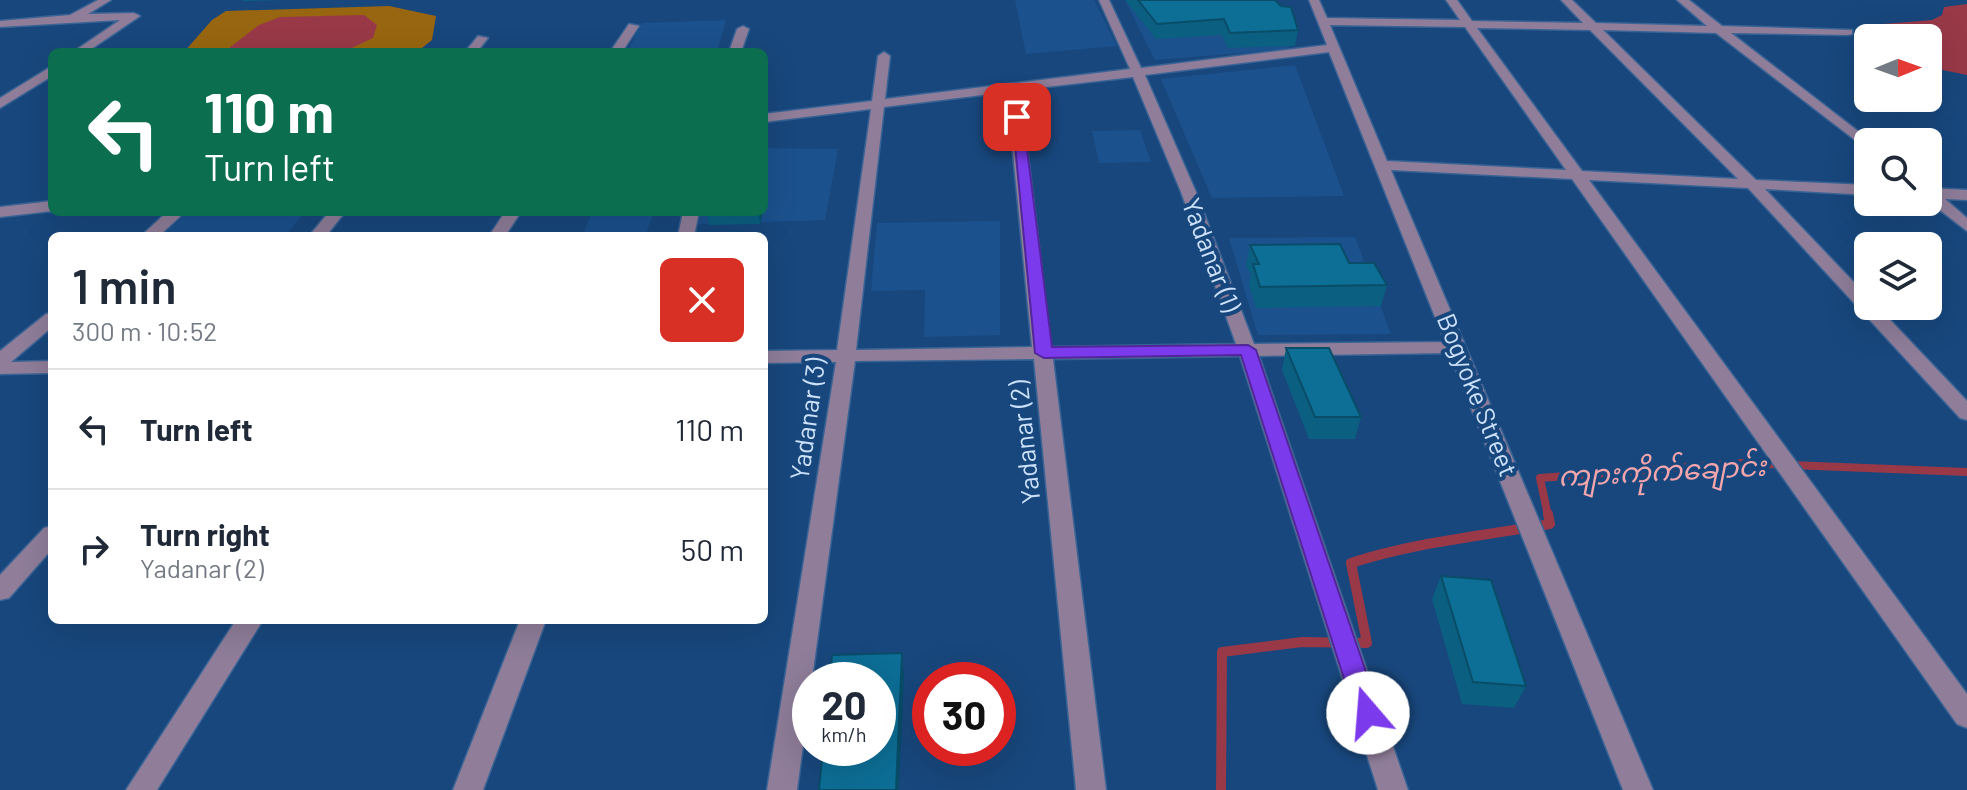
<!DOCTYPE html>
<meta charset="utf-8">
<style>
:root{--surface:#fff;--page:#f2f2f3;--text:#1f2937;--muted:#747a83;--line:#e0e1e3}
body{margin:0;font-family:Barlow,"Noto Sans Myanmar",sans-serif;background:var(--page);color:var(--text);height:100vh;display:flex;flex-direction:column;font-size:30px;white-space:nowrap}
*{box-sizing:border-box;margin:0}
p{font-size:26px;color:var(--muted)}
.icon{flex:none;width:44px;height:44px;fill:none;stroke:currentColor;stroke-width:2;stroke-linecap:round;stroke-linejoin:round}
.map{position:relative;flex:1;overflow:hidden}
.sheet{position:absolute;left:48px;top:232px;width:720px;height:392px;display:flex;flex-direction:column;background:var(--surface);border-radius:12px;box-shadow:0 8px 32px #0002}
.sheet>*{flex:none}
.banner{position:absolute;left:48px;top:48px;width:720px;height:168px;border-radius:12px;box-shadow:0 8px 32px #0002;background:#0b6e4f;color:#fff;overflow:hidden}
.needle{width:52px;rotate:89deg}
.fabs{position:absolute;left:1854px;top:24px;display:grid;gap:16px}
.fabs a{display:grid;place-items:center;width:88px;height:88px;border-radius:12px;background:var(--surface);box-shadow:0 8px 32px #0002;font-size:40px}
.speed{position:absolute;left:792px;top:662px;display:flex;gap:16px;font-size:40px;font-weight:700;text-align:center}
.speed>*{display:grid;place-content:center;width:104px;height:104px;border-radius:50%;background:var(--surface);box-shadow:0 8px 32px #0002;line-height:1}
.speed small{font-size:20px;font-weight:400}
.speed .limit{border:12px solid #d22;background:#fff;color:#111}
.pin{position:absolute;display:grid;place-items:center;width:68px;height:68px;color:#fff;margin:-34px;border-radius:16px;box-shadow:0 4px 12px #0006}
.me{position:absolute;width:88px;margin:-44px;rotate:342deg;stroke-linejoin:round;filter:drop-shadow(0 0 6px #0008)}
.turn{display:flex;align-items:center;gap:28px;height:168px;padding:0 24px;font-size:36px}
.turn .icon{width:104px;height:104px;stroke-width:2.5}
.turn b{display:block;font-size:56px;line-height:68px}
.round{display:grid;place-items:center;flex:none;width:84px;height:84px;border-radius:12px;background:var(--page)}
.overview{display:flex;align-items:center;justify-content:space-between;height:136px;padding:0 24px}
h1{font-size:48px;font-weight:600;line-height:60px}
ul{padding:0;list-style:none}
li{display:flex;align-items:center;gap:24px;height:120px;padding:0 24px;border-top:2px solid var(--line)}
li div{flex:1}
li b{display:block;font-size:30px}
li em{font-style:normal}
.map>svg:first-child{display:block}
.built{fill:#1b518d}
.green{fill:#986610}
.water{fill:#993948}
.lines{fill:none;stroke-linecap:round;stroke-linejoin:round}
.stream-far1{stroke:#993948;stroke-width:8}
.stream{stroke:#993948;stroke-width:10}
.minor-casing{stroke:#386394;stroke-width:3}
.minor{fill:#8f7d99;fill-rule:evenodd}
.wall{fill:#0b5f81}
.shaded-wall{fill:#094d69}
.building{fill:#0d6e96;stroke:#094d69;stroke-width:2}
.route{fill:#7c3aed;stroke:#51269a;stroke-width:2}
.labels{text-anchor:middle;stroke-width:8;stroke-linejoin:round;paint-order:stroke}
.street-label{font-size:26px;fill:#cce1fa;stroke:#18477d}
.water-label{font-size:28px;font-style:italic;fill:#f5a5ac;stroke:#18477d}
</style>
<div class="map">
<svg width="1967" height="790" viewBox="0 0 1967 790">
<rect width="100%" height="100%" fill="#18477d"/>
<!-- built -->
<path class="built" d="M1015 0H1094L1117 46 1026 54Z
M1125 0H1273L1290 49 1155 60Z
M726 20 717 52H627L642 23Z
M1295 65 1344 196 1212 198 1161 79Z
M1140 130 1151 162 1099 163 1092 131Z
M764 148 838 149 825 220 696 224 700 212H764Z
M188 212H305L285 236H161Z
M592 212H654L646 234H583Z
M1000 221V335L924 337 925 290 871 291 877 223Z
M1355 237 1391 334 1258 335 1229 238Z"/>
<!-- green -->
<path class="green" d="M389 6 436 16 432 40 417 52H184L212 20 226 11Z"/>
<!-- water -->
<path class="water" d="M1967 4V75L1928 67V38H1882L1879 35 1883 24 1932 20 1942 15 1944 7Z
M364 15 377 25 373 38 343 52H224L259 25 280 17Z"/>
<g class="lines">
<!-- stream-far1 -->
<path class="stream-far1" d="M1548 516 1540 478 1741 463 1967 472"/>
<!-- stream -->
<path class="stream" d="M1221 790 1222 652 1302 642 1367 643 1351 563C1415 542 1483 536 1550 524L1548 514"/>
<defs>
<path id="minor" d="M98 0H111L88 14 134 13 140 16 87 52H73L120 20 0 27V21L70 15Z
M1099 0H1109L1141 68 1327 45 1309 0H1319L1327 18 1460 20 1446 0H1457L1472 21 1583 23 1561 0H1572L1596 23 1707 26 1677 0H1689L1722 26 1852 30V34L1848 35 1731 33 1872 142H1868V150L1716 33 1603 30 1756 180 1868 185V195L1765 189 1868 297V306H1877L1967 401V420L1960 418 1748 188 1589 180 1967 694V728L1957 724 1572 179 1391 170 1653 790H1623L1449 353 1259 356 1408 790H1378L1240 356 1053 359 1106 790H1076L1034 359 855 361 797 790H767L836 362 764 363V351L837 350 871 109 764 122V114L872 101 878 56 884 52 890 56 885 99 1130 69ZM1330 25 1465 27 1566 170 1387 161ZM1477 28 1590 30 1738 179 1582 171ZM1329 52 1445 342 1254 344 1196 192 1145 75ZM1133 77 1181 192 1236 344 1051 347 1020 90ZM1007 92 1032 347 856 350 884 107Z
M629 24 639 26 622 52H610Z
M743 26 749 29 741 52H729L737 29Z
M478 36 488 38 477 52H465Z
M52 66V76L0 108V98Z
M1928 188 1967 190V200L1945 199 1967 218V231L1928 201Z
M52 201V211L0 217V207Z
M167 212H185L159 236H141Z
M329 212H345L326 236H309Z
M505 212H521L505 236H489Z
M683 212H699L694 236H678Z
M52 313V327L11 362 52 361V373L0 374V351L46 314Z
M52 526V549L9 598 0 600V575L44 528Z
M236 620H263L157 790H126Z
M520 620H546L483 790H453Z"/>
</defs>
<!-- minor casing -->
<use href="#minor" class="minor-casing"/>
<!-- minor -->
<use href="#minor" class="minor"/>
</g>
<!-- wall -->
<path class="wall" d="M242 0H285L243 1Z
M1125 0H1275L1298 30 1295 46 1228 48 1222 35 1156 39Z
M707 212H763L760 224 709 225Z
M1250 245 1349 263 1387 285 1381 306 1256 308 1249 285 1251 275 1246 265Z
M1286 348 1361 417 1355 439H1309L1282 370Z
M1441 576 1526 686 1514 708 1462 704 1432 599Z"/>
<!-- shaded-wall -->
<path class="shaded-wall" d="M766 173 768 186 764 205V182Z
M759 212H763L760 224Z
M902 653 904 675 899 790H896Z"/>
<!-- building -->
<path class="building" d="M1138 0H1275L1281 6 1291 7 1298 30 1230 33 1224 19 1157 24Z
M1340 244 1349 263H1374L1387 285 1260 287 1253 264H1259L1250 245Z
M1286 348H1329L1361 417H1315Z
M1441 576 1491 580 1526 686 1473 682Z
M902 653 896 790H819L823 748H878V680H830L832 655Z"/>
<!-- route -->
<path class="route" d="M1012 114 1023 117 1052 347 1248 345 1256 350 1380 713 1376 721 1368 724 1359 721 1355 713 1241 355 1044 358 1035 353Z"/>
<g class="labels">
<!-- street labels -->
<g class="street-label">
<text transform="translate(1211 255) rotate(69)" y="9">Yadanar (1)</text>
<text transform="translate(1477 395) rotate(68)" y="9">Bogyoke Street</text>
<text transform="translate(808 419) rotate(-82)" y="9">Yadanar (3)</text>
<text transform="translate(1025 442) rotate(-96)" y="9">Yadanar (2)</text>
</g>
<!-- water labels -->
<g class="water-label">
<text transform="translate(1662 471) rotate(-3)" y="10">ကျားကိုက်ချောင်း</text>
</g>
</g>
</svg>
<div class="fabs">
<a><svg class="needle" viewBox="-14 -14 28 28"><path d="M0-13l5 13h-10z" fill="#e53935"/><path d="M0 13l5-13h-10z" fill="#747a83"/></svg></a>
<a><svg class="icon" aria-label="search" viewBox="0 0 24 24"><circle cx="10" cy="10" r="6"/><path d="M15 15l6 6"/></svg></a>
<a><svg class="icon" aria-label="layers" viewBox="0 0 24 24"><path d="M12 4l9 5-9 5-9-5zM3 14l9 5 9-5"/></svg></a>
</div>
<div class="speed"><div>20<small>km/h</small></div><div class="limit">30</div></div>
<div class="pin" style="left:1017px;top:117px;background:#d93025"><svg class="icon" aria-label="arrive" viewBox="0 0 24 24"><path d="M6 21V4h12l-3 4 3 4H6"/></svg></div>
<svg class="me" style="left:1368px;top:713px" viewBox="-20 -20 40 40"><circle r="19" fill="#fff"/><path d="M0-13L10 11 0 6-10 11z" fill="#7c3aed"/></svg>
<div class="banner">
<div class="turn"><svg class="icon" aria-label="left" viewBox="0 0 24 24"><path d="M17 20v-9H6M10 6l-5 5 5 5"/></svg><div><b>110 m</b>Turn left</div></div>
</div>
<section class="sheet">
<div class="overview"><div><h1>1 min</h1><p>300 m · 10:52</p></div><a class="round" style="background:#d93025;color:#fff"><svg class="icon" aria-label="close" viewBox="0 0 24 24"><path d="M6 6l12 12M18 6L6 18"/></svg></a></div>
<ul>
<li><svg class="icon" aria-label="left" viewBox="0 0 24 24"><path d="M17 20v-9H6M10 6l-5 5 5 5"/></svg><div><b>Turn left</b></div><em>110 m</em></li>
<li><svg class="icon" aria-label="right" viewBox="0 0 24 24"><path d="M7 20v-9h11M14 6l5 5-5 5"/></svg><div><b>Turn right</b><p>Yadanar (2)</p></div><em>50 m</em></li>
</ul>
</section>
</div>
